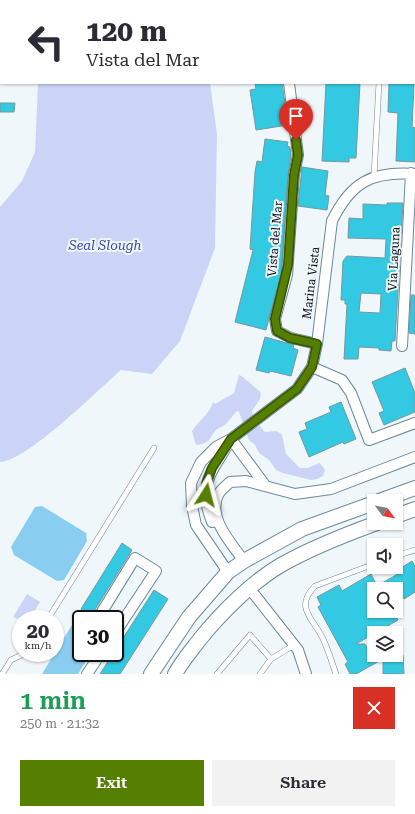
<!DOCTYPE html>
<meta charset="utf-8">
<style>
:root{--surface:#fff;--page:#f2f2f3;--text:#2b2b33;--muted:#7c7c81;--accent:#557f01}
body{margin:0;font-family:"Roboto Serif",serif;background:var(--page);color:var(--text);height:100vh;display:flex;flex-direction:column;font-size:15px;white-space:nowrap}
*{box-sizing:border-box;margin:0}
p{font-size:13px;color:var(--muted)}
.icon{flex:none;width:22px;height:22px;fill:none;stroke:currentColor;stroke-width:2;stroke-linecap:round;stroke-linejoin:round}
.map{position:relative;height:674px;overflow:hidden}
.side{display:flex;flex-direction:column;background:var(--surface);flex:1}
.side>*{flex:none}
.banner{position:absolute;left:0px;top:0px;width:415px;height:84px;box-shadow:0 1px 3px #0004;background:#fff;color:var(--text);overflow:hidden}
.needle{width:26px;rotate:122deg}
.buttons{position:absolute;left:367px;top:494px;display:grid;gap:8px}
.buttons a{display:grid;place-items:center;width:36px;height:36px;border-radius:0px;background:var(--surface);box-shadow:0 1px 3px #0004;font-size:20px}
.speed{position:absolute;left:12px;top:610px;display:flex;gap:8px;font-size:20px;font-weight:700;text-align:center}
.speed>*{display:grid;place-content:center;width:52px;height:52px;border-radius:50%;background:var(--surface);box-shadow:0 1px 3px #0004;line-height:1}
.speed small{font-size:10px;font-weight:400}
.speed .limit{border:2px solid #111;border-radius:6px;background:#fff;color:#111}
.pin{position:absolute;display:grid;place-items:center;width:34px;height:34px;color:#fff;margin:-41px -17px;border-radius:50% 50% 50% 0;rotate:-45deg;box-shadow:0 0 4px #0007}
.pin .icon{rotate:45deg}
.me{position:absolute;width:44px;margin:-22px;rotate:9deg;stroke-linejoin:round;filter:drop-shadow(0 0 3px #0008)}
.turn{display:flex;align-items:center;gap:14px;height:84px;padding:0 20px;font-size:18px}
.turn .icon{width:52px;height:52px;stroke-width:2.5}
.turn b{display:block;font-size:28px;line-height:34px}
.round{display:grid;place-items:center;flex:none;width:42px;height:42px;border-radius:0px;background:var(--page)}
.headline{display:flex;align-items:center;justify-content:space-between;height:68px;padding:0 20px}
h1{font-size:24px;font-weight:600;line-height:30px;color:#1e9e55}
.button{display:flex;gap:8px;margin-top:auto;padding:8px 20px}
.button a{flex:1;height:46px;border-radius:0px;background:var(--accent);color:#fff;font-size:16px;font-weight:600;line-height:46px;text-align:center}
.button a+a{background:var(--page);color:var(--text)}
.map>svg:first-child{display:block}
.green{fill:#89cdf0}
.water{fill:#cbd4f7}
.building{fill:#34c9e2;stroke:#72989f;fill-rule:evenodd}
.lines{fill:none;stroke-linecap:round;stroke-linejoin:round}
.service-casing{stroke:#6a8999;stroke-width:6}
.minor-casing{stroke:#6a8999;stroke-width:12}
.secondary-casing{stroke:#6a8999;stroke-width:16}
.service{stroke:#fff;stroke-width:5}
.minor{stroke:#fff;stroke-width:10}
.secondary{stroke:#fff;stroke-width:14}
.route-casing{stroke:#375301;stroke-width:10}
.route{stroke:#557f01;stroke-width:7}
.labels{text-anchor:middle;stroke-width:4;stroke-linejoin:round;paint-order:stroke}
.street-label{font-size:12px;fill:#061117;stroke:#f0f7fb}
.water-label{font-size:13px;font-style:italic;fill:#3a46a6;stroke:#f0f7fb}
</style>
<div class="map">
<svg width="415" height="674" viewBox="0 0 415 674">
<rect width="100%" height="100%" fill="#f0f7fb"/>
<!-- green -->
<path class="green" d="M42 506 86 533 87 541 64 580 57 581 14 555 11 547 35 507Z
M72 625 81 631V653H91L78 674H42Z"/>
<!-- water -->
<path class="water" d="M38 83H210L217 134 215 248 180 341 152 374 121 370C97 391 27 461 0 462V207L22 181 35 152Z
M239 375C243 376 257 389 261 393L260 399 252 411 254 419 265 432 277 431 282 435 286 454 300 468H307L320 463 325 470 323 476 317 479 311 480 283 473 276 470 269 460 259 453 255 445 249 440 239 412 237 411 226 424 216 430 209 440 205 443 197 445 195 443 192 431C199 420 209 415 213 402L215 404 234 393Z
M27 594 40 602 29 619 19 617 18 619 13 617Z"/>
<!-- building -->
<path class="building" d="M255 83H282L288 125 256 130 250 90 256 89Z
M326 83H360L356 158H349V162L322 161Z
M389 83 414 84 412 127 415 128V162L396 161 398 113 388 112Z
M0 103H15L14 112H0Z
M265 139 288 142 287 146 290 147 291 155 288 175 281 273 266 330 235 322 253 250 250 249 255 172 257 161 262 162Z
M302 167 328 171 325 195 329 196 327 210 298 206Z
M387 203H403L395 341H392L391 351 379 350V348L359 347 358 359H344L347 304H345V300H341L343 261 347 256 385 258 386 239 348 238 349 218 363 219V204L387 205ZM361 293 381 294 380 313 359 312Z
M411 295H415V334L409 333Z
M265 337 294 345 293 348 298 350 291 376 270 371 269 373 256 370Z
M405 368 415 393V412L384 425 379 413 384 411 372 382Z
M341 402 356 439 344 444 343 442 309 457 299 432 307 429 305 423 331 412 329 407Z
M122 543 132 550 91 616 81 609Z
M412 561 415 566V592L404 599 398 589H374V611H393L398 620 356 644H365L371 655H403L404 674H383V659L356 674H350L345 664 348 662 318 607 321 605 317 597 339 585 342 591 371 574 377 586 403 571 401 568Z
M154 590 168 599 120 674H100Z"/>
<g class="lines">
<defs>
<path id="service" d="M411 0V1
M374 176 379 83
M396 556 415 550
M48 619 154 448
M2 674 11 660 26 653
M217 674 250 635 271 659
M260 674 271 659 294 645
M336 674C332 663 329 652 324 641 315 619 293 609 315 586L374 564"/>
<path id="minor" d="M276 0V1
M332 0V1
M414 29H415
M289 83 298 155 294 175 287 275 275 319 277 331 291 338 317 344
M402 346 411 173
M312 367 342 380 351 393 369 440 415 423
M231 439 265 485
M212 522C196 482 213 472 231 439
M244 561C232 544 207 518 218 495 220 490 227 485 230 482L246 481 295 494 331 489 415 457
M228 572 196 525 192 506 191 483 201 462 216 447 231 439 297 389 312 367 317 344 332 221C351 182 372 171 415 174
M250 589 298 650 306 674
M106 619 100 615 135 558 156 571 115 633
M87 674 101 653"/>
<path id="secondary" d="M379 501 415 488
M396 516 415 509
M151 674 189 617 228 572 244 561 302 529 374 503
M175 674C182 661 191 651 200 639 221 613 252 582 281 565 311 548 344 535 377 523"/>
</defs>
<!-- service casing -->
<use href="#service" class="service-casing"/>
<!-- minor casing -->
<use href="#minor" class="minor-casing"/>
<!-- secondary casing -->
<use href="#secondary" class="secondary-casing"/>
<!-- service -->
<use href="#service" class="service"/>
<!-- minor -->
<use href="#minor" class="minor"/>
<!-- secondary -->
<use href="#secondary" class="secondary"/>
</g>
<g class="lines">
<defs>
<path id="route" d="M206 495V485L212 468 231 439 297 389 312 367 317 344 290 338 277 331 275 319 288 265 294 175 298 155 296 140"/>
</defs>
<!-- route casing -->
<use href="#route" class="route-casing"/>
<!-- route -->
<use href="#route" class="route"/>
</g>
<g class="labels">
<!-- street labels -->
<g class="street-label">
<text transform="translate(275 239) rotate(-85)" y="4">Vista del Mar</text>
<text transform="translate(394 259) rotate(-87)" y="4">Via Laguna</text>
<text transform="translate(311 283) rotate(-83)" y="4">Marina Vista</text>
</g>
<!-- water labels -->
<g class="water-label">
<text x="105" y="250">Seal Slough</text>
</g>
</g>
</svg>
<div class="buttons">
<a><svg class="needle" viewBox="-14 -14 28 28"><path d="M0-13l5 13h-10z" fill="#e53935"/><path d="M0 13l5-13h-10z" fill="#7c7c81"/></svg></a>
<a><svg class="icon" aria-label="sound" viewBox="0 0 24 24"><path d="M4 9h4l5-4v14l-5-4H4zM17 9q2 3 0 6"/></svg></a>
<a><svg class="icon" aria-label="search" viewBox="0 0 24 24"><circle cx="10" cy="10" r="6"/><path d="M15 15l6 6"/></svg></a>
<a><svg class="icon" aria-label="layers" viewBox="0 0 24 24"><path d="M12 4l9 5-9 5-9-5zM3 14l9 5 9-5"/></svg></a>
</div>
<div class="speed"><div>20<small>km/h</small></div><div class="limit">30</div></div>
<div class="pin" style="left:296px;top:140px;background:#d93025"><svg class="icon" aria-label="arrive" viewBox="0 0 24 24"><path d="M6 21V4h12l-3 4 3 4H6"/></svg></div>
<svg class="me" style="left:206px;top:495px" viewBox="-20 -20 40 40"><path d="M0-17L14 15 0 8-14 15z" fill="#557f01" stroke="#fff" stroke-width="4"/></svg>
<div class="banner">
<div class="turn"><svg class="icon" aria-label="left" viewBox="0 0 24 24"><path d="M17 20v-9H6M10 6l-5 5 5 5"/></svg><div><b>120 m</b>Vista del Mar</div></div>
</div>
</div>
<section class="side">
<div class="headline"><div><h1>1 min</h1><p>250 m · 21:32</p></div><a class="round" style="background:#d93025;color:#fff"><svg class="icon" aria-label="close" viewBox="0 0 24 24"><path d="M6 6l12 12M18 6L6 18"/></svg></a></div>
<div class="button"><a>Exit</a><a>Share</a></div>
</section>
